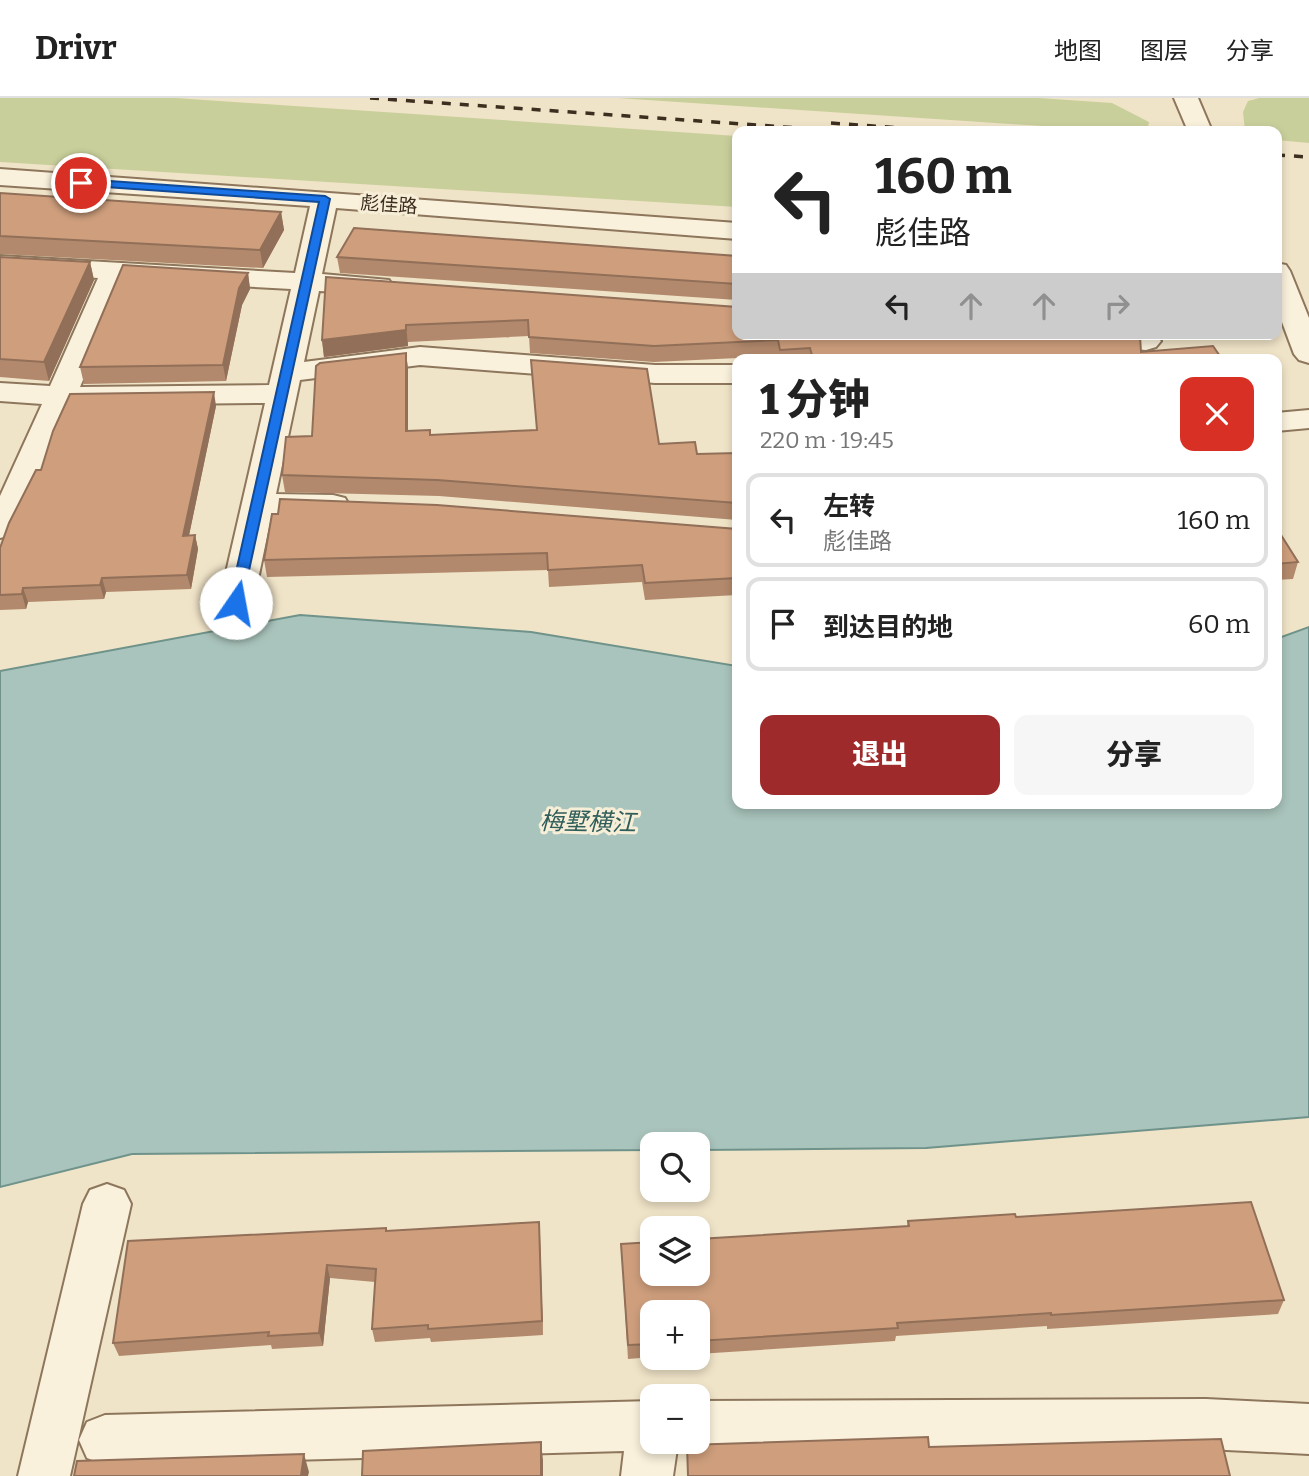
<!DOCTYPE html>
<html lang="zh">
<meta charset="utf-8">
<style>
:root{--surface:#fff;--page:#f6f6f6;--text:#222;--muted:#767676;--line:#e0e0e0;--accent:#9e2a2b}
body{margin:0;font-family:Bitter,"Noto Sans SC",serif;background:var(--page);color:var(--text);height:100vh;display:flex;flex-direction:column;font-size:26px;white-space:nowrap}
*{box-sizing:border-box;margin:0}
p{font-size:23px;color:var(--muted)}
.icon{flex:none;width:38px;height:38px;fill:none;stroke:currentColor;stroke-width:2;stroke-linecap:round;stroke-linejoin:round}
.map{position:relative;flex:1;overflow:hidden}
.drawer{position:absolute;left:732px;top:256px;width:550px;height:455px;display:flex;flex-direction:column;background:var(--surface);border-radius:14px;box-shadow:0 4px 10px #0003}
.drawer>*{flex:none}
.guide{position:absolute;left:732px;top:28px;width:550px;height:214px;border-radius:14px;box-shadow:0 4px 10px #0003;background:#fff;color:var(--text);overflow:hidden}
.buttons{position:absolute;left:640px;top:1034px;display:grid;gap:14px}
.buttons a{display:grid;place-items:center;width:70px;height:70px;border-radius:14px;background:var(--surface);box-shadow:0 4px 10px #0003;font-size:35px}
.pin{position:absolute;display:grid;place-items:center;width:60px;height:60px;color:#fff;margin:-30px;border:4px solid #fff;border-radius:50%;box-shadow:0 2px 7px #0007}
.me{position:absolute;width:77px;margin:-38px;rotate:12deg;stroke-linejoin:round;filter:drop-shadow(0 0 5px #0008)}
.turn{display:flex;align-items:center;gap:24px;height:147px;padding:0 28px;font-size:32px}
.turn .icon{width:91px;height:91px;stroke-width:2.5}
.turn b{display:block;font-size:49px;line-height:60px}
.lanes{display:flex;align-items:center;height:66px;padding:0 28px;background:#0003;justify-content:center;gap:35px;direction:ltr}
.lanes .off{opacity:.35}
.round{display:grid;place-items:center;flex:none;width:74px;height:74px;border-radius:14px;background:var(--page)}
.headline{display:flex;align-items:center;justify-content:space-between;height:119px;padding:0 28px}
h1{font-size:42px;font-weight:800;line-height:52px}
.primary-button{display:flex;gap:14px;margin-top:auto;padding:14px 28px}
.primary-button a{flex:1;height:80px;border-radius:14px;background:var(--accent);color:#fff;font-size:28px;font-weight:800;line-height:80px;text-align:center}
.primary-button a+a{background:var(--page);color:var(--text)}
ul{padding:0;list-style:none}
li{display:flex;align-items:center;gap:21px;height:94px;margin:0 14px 10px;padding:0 14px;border:4px solid var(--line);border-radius:14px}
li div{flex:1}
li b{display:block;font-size:26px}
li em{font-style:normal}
header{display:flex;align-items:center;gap:42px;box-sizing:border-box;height:98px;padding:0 35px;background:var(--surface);border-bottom:2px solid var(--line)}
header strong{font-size:33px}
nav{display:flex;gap:38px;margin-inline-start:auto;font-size:24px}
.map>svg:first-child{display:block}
.green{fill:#c9cf9b}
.water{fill:#a9c4bc;stroke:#6f938a;stroke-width:2}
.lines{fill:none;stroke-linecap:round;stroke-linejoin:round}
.minor-casing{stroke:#8d765c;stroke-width:4}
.minor{fill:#faf1dc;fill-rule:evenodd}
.rail{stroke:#3d2e20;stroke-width:3.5;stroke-dasharray:9 9;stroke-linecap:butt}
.wall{fill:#b2896c}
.shaded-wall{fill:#916f58}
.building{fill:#cf9f7d;stroke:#916f58;stroke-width:2}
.route{fill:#1a73e8;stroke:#114b97;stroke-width:2}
.labels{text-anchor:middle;stroke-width:6;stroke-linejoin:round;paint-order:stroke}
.far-street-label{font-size:19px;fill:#3d2e20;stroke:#f7eed8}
.water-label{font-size:24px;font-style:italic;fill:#2f5d5a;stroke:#f7eed8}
</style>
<header>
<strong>Drivr</strong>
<nav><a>地图</a><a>图层</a><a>分享</a></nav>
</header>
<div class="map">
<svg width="1309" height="1378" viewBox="0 0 1309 1378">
<rect width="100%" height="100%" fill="#f0e4c8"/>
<!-- green -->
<path class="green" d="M0 0H176L737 38V109L0 64Z
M617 0H1039L1112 5 1149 24 1147 33H1117Z
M1259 0H1309V45L1276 42V33H1245L1243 14 1248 3Z"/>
<!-- water -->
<path class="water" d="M300 517 531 534 737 568V705H1276V541L1309 529V1019L926 1050 698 1052V1046H653V1052L132 1056 0 1089V573Z"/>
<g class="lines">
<defs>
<path id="minor" d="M1174 0H1198L1212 33H1188Z
M0 71 737 125V141L336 110 322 176 389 182 393 188 389 194 379 196 319 193 304 264 420 249 655 267H737V285H655L420 267 300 282 276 396 333 397 345 400 349 407 345 414 333 417 272 415 253 505 248 513 236 516 224 513 219 505 265 305 72 307 17 430 12 437 0 440V398L42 306 0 303V285L50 288 98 180 0 174V158L295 175 310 108 0 87ZM125 182 291 191 269 287 80 289Z
M1276 165 1286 167 1290 173 1309 220V265L1299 262 1294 256 1276 208Z
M1039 236H1154L1161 243 1156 249 1146 252 1053 245 1043 242Z
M1309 312V330L1276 333V315Z
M107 1086 124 1092 131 1106 70 1378H18L83 1106 90 1092Z
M1206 1301 1309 1306V1356L1206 1351 698 1353 679 1344H698V1303Z
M653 1303V1344H678L673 1378H621L624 1353 105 1367 87 1360 79 1342 87 1324 105 1317Z"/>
</defs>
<!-- minor casing -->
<use href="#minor" class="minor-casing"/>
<!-- minor -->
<use href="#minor" class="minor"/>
<!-- rail -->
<path class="rail" d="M370 0 842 33
M831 25 943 33
M1276 57 1309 59"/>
</g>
<!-- wall -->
<path class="wall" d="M0 95 281 114 284 132 263 170 0 156Z
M737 158V202L340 175 337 159Z
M0 159 90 164 94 182 49 283 0 279Z
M248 175 250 191 242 207 226 283 84 286 80 269Z
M326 179 1141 254 1222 261H777V258L654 264 530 255 529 238 408 244V248L324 259 322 242Z
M406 255 408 271V333L430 337 659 346 697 356 737 355V422L439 398 285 394 282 377 312 338Z
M216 308 189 437H195L198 451 191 491 106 494 104 501 28 504 26 511 0 512V450L41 372Z
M1276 429 1298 464 1293 481 1276 482Z
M737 431V497L645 502 642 484 549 489 548 472 267 479 264 462Z
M1016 1119 1284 1202 1278 1216 1047 1231V1228L896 1238 895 1243 698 1256V1214H653V1259L628 1261 621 1146 907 1128 908 1123Z
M539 1124 543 1237 431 1244 430 1240 375 1244 372 1231 375 1184 330 1180 323 1248 272 1251 271 1247 119 1258 113 1245 387 1133Z"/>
<!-- shaded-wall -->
<path class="shaded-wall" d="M281 114 284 132 263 170 260 152Z
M90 164 94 182 49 283 44 264Z
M248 175 250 191 242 207 226 283 223 267 239 190Z
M406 227 408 248 324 259 322 242Z
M406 255 408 271V350L406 333Z
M214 294 216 308 186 452 183 438Z
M195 437 198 451 191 491 187 477Z
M102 480 106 494 104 501 100 487Z
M23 490 28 504 26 511 22 496Z
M539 1124 540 1137 543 1237 542 1223Z
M327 1167 330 1180 323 1248 319 1235Z
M541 1344 543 1362V1378H541Z
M304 1356 309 1374 308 1378H301Z"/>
<!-- building -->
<path class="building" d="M0 95 281 114 260 152 0 138Z
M354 130 737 158V186L337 159Z
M0 159 90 164 44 264 0 261Z
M123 167 248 175 239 190 223 267 80 269Z
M326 179 737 209V236H1122L1140 238 1141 254 1213 248 1222 261H1056L1055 258 1028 261H813L810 250 780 252 778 242 654 248 529 239 528 222 406 227V232L322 242Z
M406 255V333L430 332V337L537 332 531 262 647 271 659 346 695 344 697 356 737 355V405L437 382 282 377 286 339 312 338 316 268 320 265Z
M214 294 183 438 195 437 187 477 102 480 100 487 23 490 22 496 0 497V450L9 425 36 372H41L53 333 70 296Z
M280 401 437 407 737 431V480L645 485 642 467 548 472 547 455 264 462 272 416H278Z
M1276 429 1298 464 1276 466Z
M1251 1104 1284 1202 1051 1217V1215L897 1225 898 1230 698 1243V1214H653V1246L628 1247 621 1146 653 1144V1176H698V1141L909 1128 908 1123 1015 1116 1016 1119Z
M539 1124 542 1223 428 1231V1227L372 1231 376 1171 327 1167 319 1235 268 1238 269 1234 113 1245 128 1143 386 1130V1133Z
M928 1339 929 1349 1221 1341 1230 1378H688L687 1347Z
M541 1344V1378H362L363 1353Z
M304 1356 301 1378H74L77 1363Z"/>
<!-- route -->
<path class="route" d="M81 81 325 98 330 101 241 509 236 510 229 505 319 104 77 87 76 85Z"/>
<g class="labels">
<!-- far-street labels -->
<g class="far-street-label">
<text transform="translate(389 106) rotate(4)" y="7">彪佳路</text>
</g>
<!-- water labels -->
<g class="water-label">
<text transform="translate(588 724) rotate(1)" y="8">梅墅横江</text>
</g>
</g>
</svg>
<div class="buttons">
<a><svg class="icon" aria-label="search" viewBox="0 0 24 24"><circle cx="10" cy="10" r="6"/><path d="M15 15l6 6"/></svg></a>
<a><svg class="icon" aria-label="layers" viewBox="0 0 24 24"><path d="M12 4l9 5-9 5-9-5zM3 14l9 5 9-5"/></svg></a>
<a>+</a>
<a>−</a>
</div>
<div class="pin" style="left:81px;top:85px;background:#d93025"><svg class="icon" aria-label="arrive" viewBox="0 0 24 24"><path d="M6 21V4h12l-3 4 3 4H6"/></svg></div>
<svg class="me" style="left:236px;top:505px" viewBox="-20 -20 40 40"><circle r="19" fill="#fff"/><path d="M0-13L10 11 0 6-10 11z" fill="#1a73e8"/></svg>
<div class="guide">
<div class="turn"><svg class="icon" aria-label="left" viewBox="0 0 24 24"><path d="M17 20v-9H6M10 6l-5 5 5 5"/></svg><div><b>160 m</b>彪佳路</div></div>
<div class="lanes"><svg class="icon" aria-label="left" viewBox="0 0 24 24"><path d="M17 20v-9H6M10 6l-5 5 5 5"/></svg><svg class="icon off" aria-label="ahead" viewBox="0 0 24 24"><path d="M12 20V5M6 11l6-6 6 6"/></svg><svg class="icon off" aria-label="ahead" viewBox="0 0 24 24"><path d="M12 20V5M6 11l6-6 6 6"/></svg><svg class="icon off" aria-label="right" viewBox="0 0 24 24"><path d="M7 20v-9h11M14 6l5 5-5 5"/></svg></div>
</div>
<section class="drawer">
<div class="headline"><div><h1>1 分钟</h1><p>220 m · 19:45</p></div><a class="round" style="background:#d93025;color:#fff"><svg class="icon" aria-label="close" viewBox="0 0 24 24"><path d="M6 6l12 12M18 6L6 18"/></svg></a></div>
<ul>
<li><svg class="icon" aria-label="left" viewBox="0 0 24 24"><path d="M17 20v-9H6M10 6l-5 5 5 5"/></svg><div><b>左转</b><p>彪佳路</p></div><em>160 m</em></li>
<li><svg class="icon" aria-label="arrive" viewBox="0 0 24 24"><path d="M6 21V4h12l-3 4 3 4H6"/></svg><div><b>到达目的地</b></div><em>60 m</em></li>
</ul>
<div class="primary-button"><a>退出</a><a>分享</a></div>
</section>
</div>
